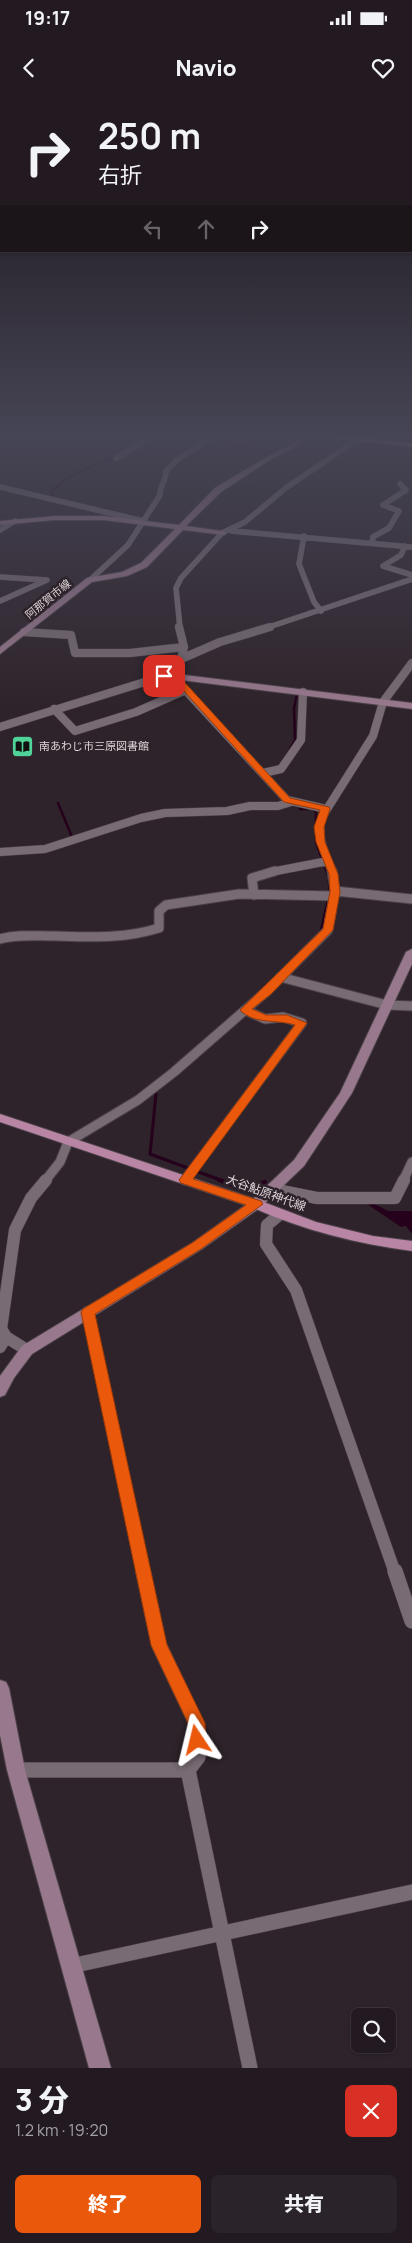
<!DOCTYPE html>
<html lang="ja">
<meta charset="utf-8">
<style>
:root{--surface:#221a20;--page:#2a2329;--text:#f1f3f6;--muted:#a2a1a5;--line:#3f383e;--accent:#ea580c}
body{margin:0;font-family:Manrope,"Noto Sans JP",sans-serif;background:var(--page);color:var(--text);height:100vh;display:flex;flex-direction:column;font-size:19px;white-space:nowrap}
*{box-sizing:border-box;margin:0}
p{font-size:16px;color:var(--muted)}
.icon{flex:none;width:28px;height:28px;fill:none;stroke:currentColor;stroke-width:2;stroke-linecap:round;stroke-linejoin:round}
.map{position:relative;height:1968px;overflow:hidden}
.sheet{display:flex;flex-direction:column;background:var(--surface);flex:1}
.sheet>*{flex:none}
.hud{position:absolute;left:0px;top:0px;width:412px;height:152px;box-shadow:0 1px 4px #0004,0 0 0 1px var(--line);background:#221a20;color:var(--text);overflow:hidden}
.fabs{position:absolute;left:351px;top:1908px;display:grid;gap:10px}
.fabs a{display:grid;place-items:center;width:45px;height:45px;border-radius:8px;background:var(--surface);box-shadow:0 1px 4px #0004,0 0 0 1px var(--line);font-size:25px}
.pin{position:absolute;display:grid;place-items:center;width:42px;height:42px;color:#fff;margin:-21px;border-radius:10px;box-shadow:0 2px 8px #0006}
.me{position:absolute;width:55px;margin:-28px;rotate:350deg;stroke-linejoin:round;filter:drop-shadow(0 0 4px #0008)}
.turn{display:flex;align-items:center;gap:18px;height:105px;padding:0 15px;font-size:22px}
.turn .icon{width:65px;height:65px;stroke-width:2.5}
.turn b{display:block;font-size:35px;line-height:42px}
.lanes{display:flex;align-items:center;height:48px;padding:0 15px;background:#0003;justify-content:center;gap:25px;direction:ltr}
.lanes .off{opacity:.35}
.round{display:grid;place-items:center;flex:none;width:52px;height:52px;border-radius:8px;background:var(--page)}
.headline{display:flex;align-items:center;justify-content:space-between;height:85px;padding:0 15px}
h1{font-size:30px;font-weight:800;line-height:38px}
.primary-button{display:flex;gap:10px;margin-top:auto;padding:10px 15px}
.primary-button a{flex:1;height:58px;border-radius:8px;background:var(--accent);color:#fff;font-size:20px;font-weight:800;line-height:58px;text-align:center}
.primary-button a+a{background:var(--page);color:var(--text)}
.status{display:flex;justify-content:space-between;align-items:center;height:35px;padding:0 25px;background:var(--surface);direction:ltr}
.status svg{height:14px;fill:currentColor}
header{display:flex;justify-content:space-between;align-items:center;height:65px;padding:0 15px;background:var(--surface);font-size:22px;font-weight:800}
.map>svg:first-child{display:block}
.green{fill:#542445}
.water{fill:#25011b}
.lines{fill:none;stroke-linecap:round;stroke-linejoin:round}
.stream-far3{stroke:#25011b;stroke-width:2}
.stream-far2{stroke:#25011b;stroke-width:2.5}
.stream-far1{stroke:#25011b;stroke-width:3}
.stream{stroke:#25011b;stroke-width:4}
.street-far4-casing{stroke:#4a4147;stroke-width:6}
.street-far3-casing{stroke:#4a4147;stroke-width:9}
.street-far2-casing{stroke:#4a4147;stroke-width:11}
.street-far1-casing{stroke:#4a4147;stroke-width:13}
.street-casing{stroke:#4a4147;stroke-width:16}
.secondary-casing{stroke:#4a4147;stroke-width:2}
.primary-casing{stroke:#4a4147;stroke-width:2}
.highway-casing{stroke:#4a4147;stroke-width:1}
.street-far4{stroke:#786b73;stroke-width:5.5}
.street-far3{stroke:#786b73;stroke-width:8}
.street-far2{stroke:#786b73;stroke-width:9}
.street-far1{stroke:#786b73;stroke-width:12}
.street{stroke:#786b73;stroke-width:15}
.secondary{fill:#98788c;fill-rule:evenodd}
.primary{fill:#b885a5;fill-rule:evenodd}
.highway{fill:#e296c7;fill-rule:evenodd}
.route{fill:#ea580c;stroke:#983908}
.labels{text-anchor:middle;stroke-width:5;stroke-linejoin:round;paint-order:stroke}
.far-street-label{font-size:11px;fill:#ddd6da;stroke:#2e232a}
.far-poi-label{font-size:11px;fill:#ddd6da;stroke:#2e232a;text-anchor:start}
.street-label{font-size:12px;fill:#ddd6da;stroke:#2e232a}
</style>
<div class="status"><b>19:17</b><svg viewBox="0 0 49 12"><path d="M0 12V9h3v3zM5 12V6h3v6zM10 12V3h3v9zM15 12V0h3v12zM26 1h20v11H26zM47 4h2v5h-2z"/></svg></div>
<header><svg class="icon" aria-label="back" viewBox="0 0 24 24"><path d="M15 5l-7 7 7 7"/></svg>Navio<svg class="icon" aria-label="heart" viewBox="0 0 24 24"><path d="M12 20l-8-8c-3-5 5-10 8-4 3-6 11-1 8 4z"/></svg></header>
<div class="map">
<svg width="412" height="1968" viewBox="0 0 412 1968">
<rect width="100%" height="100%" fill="#2e232a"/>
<!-- green -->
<path class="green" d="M226 335H261L250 345 221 341Z"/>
<!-- water -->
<path class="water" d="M371 1102 388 1111H412V1134L406 1126 401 1127 367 1104Z"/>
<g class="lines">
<!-- stream-far3 -->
<path class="stream-far3" d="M53 398 52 392C68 373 91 367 113 358"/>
<!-- stream-far2 -->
<path class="stream-far2" d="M285 658 295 640 294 608 297 594
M58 703 72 737
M300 709H312L316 712V742L327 772"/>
<!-- stream-far1 -->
<path class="stream-far1" d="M327 771 328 774
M321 831 330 792 329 780
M156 994 150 1054 223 1081"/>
<!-- stream -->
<path class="stream" d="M219 1080 244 1089 265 1082"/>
<defs>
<path id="street-far4" d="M116 358 140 344 147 335
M0 387 143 421
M0 430 15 421
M232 431 412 447
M304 436 299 464 314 502 321 511
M372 443 373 437 389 428 399 411 383 405 406 390 400 384
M405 446 401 455 383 466 412 475
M0 477 46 480
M90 480 128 445 160 395C160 385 166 381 166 371L178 359 216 335
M0 501 47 480
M180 528 176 488 181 478 222 433 245 422 287 387 364 335
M266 528 412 479"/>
<path id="street-far3" d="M179 527 184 547 176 580 287 700 326 709
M24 532 71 535 75 553H130L184 547
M181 559 220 542 270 527
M54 609 75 631 136 612 186 590
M0 627 164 576 176 577
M263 673 281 669 301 640 303 592
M0 752 45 749 141 718 165 713 227 711 250 706H278L291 702
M271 772 328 761
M332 772C325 754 316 736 322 717L373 636 383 602 412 563"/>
<path id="street-far2" d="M335 791 412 799
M254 795 252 778 275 771
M0 839C17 834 37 836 55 836 91 837 124 839 159 828V811L166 805 239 794 334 796
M280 877 387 905 412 906
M185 1080 302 923 283 917 265 919 245 910
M45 1081 60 1062 68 1042 138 1000 174 972 267 891 328 830 335 791 332 771
M403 1081 412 1062"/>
<path id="street-far1" d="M272 1089 317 1098H395L404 1080
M279 1115 267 1125 266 1144 296 1190 395 1473
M88 1212 144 1473
M0 1247 6 1237
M27 1250 6 1237 1 1229 15 1130 31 1098 46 1080"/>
<path id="street" d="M143 1471 159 1545 196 1623 198 1657 188 1670 250 1968
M395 1471 412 1521
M16 1670H188
M71 1866 412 1792"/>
<path id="secondary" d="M301 335H307L299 345 271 359 221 392 186 426 222 431H225V435L183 430 147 467 127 476 92 482 0 554V547L87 478 122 472 141 463 175 429 104 420H55L0 425V421L55 416H104L179 425 215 388 267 357 295 343Z
M176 574 412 603V609L173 579 172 577Z
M412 849V864L352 993 304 1066 261 1107 202 1149 32 1254 14 1278 5 1295 0 1297V1276L22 1246 192 1143 251 1101 294 1060 340 993 406 852Z
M0 1580 6 1582 9 1588 25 1670 111 1968H89L7 1670 0 1635Z"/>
<path id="primary" d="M0 1014 261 1101 316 1122 373 1136 412 1141V1151C357 1144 302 1130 251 1107L0 1022Z"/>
<path id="highway" d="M317 335H339L412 343V347L321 337Z"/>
</defs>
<!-- street-far4 casing -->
<use href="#street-far4" class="street-far4-casing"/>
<!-- street-far3 casing -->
<use href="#street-far3" class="street-far3-casing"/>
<!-- street-far2 casing -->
<use href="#street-far2" class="street-far2-casing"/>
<!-- street-far1 casing -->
<use href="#street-far1" class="street-far1-casing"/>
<!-- street casing -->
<use href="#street" class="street-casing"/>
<!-- secondary casing -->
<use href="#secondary" class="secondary-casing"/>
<!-- primary casing -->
<use href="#primary" class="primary-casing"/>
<!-- highway casing -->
<use href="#highway" class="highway-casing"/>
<!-- street-far4 -->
<use href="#street-far4" class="street-far4"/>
<!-- street-far3 -->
<use href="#street-far3" class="street-far3"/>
<!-- street-far2 -->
<use href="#street-far2" class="street-far2"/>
<!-- street-far1 -->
<use href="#street-far1" class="street-far1"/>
<!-- street -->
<use href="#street" class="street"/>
<!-- secondary -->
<use href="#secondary" class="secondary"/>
<!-- primary -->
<use href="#primary" class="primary"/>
<!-- highway -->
<use href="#highway" class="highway"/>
</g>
<!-- sky -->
<linearGradient id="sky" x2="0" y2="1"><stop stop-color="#191317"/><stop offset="0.55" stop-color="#464555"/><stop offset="1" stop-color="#464555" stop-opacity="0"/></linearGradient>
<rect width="412" height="610" fill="url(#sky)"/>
<!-- route -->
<path class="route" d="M164 573 178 575 290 698 329 707 330 709 324 727 325 742 338 774 340 792 333 830 271 894 252 909 266 915H287L307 923 193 1079 261 1101 263 1104 201 1149 95 1214 167 1545 205 1623 206 1640 203 1645 197 1648 191 1645 188 1623 151 1545 81 1212 83 1209 192 1143 246 1105 181 1083 179 1080 295 925C276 919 255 925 240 910L323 829 330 792 329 774 316 742 314 727 320 710 284 702 173 579 161 577V574Z"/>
<!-- icons -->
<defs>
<symbol id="library-square" viewBox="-11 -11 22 22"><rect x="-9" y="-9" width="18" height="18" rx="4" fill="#50d398" stroke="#2e232a"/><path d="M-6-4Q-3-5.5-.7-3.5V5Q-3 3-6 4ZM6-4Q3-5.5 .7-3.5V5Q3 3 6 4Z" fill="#111"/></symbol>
</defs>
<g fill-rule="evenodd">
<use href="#library-square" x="10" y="634" width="25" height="25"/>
</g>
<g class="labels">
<!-- far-street labels -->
<g class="far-street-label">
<text transform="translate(48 499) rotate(-39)" y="4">阿那賀市線</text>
</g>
<!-- far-poi labels -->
<g class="far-poi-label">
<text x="39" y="650">南あわじ市三原図書館</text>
</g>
<!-- street labels -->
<g class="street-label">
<text transform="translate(266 1093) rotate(20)" y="4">大谷鮎原神代線</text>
</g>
</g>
</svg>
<div class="fabs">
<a><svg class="icon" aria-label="search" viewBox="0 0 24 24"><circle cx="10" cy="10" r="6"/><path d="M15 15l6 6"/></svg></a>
</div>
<div class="pin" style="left:164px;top:576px;background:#d93025"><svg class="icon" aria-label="arrive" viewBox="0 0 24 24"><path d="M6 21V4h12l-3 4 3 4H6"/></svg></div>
<svg class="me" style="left:197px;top:1640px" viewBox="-20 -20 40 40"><path d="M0-17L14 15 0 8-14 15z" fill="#ea580c" stroke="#fff" stroke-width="4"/></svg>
<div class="hud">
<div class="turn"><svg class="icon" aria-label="right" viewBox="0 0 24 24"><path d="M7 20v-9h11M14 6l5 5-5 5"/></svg><div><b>250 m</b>右折</div></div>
<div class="lanes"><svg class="icon off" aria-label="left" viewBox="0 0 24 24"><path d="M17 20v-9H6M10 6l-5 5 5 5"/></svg><svg class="icon off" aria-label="ahead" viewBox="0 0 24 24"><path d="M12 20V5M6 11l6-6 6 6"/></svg><svg class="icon" aria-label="right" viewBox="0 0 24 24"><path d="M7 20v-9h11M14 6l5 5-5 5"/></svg></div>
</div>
</div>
<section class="sheet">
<div class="headline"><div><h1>3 分</h1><p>1.2 km · 19:20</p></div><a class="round" style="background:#d93025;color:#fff"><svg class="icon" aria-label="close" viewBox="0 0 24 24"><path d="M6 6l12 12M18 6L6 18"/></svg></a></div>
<div class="primary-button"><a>終了</a><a>共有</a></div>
</section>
